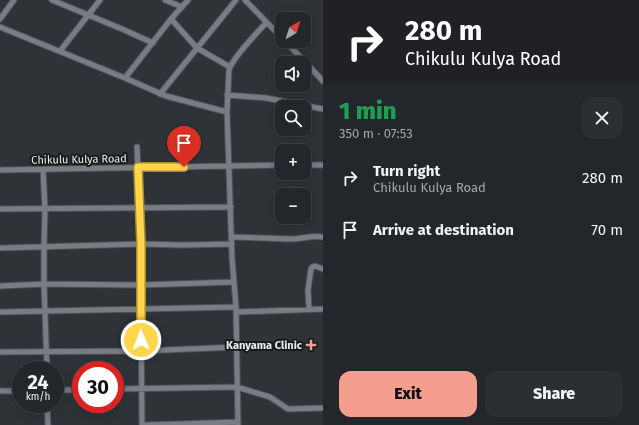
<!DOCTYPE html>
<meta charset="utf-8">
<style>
:root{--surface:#23262a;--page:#2b2e32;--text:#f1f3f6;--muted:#a3a5a8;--line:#404347;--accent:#f59d8e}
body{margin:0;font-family:"Fira Sans",sans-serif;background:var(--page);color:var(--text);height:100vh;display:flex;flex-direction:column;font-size:15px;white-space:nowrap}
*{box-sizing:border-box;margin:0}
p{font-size:13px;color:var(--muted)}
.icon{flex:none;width:22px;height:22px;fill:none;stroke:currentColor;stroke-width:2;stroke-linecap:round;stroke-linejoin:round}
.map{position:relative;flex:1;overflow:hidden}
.side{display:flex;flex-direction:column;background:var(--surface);width:316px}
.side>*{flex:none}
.top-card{background:#202124;color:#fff;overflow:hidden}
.needle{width:26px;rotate:39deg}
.fabs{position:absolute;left:275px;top:12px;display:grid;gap:8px}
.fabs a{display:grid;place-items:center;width:36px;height:36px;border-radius:8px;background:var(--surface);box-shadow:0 2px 10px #0003,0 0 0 1px var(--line);font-size:20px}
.speed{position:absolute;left:12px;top:361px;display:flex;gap:8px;font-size:20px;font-weight:700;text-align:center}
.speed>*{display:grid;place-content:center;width:52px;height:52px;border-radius:50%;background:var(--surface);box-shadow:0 2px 10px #0003,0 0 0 1px var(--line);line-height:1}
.speed small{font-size:10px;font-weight:400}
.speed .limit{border:6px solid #d22;background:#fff;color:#111}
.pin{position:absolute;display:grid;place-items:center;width:34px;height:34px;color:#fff;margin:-41px -17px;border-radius:50% 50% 50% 0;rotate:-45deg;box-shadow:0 0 4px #0007}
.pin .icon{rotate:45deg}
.me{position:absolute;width:44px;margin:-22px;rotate:359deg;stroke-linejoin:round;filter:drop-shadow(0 0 3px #0008)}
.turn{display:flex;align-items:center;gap:14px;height:84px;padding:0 16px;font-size:18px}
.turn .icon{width:52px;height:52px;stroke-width:2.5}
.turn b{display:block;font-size:28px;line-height:34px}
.round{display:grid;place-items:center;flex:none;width:42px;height:42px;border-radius:12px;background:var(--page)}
.headline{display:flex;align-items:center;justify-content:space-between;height:68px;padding:0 16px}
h1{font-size:24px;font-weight:800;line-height:30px;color:#1e9e55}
.button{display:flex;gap:8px;margin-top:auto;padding:8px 16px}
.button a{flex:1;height:46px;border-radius:12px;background:var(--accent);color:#111;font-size:16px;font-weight:800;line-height:46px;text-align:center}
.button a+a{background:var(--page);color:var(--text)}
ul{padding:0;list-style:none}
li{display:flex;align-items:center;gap:12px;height:52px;padding:0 16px}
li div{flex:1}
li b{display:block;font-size:15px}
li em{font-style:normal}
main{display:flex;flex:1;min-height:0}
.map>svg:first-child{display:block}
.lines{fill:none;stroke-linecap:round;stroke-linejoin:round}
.street-casing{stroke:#4e5255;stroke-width:7}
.street{stroke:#787d83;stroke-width:5}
.route-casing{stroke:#a68a30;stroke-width:10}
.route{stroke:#ffd54a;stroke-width:7}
.poi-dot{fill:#f59d8e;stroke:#191b1d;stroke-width:1.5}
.labels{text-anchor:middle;stroke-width:4;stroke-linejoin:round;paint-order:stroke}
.street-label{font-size:11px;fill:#eaedf0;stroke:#191b1d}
.poi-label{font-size:11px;font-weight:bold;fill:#eaedf0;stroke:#191b1d;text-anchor:end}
</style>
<main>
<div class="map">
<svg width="323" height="425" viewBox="0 0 323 425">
<rect width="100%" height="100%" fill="#2f3338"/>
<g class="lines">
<defs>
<path id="street" d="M52 0 122 29 153 43
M165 0 182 7
M245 0 282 38
M0 19 14 0
M171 19 197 48 230 67
M0 27 125 78 166 96 227 112
M285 41 323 81
M60 51 100 0
M125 78 171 19 188 0
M160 94 236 0
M227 95 266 98 323 109
M137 147 141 244V309L142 425
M304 165H323
M43 169 45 209 44 247V284L47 370
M0 170 282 165
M0 209C77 209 154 207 231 207
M232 237 291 239C302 239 312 235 323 237
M0 248 141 244 183 245 232 244
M0 286 44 284 141 285 234 282
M309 309 308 290 311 269 312 267 315 266 323 269
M0 312 236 307
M236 312 323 309
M0 352 142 351 237 347
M115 389 237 387 270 397 288 409 323 408
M55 390H81
M0 391H21
M47 404 48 425
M146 425 238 422
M238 425 236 307 234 282 232 258 227 112 229 70C233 57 256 34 266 23"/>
</defs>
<!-- street casing -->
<use href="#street" class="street-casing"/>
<!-- street -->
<use href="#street" class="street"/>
</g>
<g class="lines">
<defs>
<path id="route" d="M141 340V244L138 167H184"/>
</defs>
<!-- route casing -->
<use href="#route" class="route-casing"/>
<!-- route -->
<use href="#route" class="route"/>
</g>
<!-- markers -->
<path class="poi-dot" d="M309 339h4v4h4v4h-4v4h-4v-4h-4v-4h4z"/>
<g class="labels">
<!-- street labels -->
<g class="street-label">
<text transform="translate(79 159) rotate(-1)" y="4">Chikulu Kulya Road</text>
</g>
<!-- poi labels -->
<g class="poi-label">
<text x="302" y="349">Kanyama Clinic</text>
</g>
</g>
</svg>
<div class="fabs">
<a><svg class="needle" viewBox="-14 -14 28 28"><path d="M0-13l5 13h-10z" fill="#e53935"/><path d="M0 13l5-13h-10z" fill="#a3a5a8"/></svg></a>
<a><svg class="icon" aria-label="sound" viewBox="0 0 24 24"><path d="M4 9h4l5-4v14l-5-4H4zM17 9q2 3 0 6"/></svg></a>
<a><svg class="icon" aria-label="search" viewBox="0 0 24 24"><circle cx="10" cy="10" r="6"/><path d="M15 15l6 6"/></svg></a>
<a>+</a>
<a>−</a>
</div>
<div class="speed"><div>24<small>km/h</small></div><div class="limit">30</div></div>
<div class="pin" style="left:184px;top:167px;background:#d93025"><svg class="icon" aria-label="arrive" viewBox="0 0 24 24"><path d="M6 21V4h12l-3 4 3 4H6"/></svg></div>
<svg class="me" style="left:141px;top:340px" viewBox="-20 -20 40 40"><circle r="17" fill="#ffd54a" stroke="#fff" stroke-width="3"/><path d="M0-11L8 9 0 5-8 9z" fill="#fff"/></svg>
</div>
<section class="side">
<div class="top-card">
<div class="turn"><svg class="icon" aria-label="right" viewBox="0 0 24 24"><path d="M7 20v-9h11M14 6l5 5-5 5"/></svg><div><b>280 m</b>Chikulu Kulya Road</div></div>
</div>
<div class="headline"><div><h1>1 min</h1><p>350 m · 07:53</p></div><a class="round"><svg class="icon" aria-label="close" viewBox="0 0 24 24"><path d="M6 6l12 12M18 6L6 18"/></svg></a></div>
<ul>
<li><svg class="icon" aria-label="right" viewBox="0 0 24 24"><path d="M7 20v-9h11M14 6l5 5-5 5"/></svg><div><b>Turn right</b><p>Chikulu Kulya Road</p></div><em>280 m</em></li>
<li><svg class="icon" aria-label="arrive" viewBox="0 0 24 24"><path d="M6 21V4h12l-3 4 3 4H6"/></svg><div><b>Arrive at destination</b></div><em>70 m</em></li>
</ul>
<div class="button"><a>Exit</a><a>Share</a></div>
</section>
</main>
